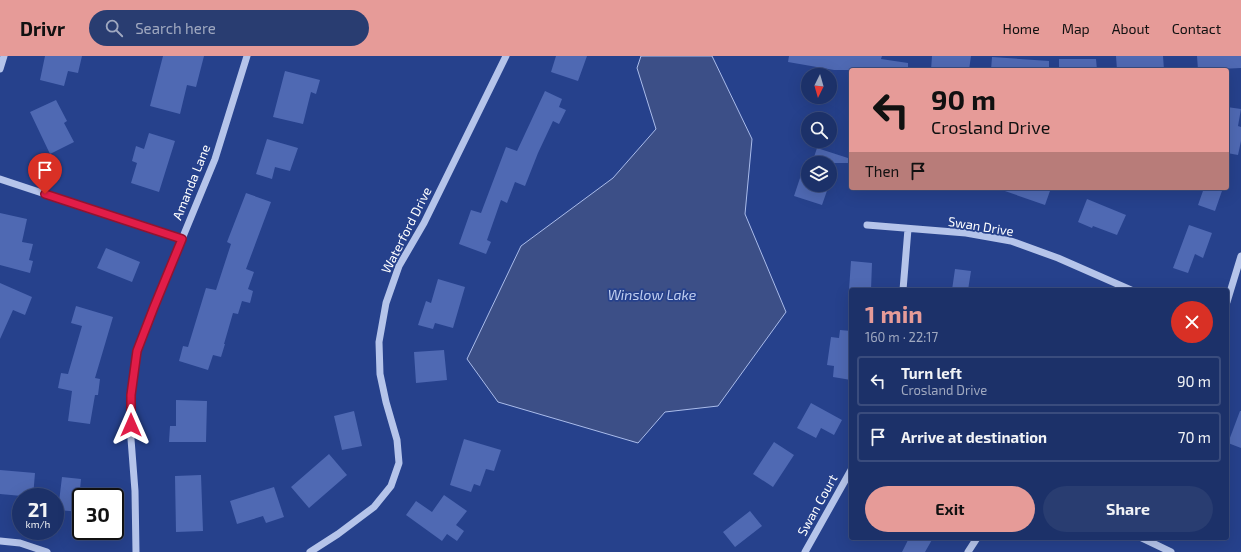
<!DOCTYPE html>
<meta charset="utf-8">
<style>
:root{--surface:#1c3169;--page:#293d71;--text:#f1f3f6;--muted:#a0a9c0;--line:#3a4c7d;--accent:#e69b98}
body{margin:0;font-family:"Exo 2",sans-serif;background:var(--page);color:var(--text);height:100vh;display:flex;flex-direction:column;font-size:15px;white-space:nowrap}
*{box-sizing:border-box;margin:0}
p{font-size:13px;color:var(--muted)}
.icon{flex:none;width:22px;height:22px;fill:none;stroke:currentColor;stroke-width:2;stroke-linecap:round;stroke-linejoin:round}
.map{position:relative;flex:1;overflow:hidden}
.sheet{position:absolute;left:849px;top:232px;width:380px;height:252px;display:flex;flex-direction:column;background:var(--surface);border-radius:4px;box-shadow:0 4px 16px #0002,0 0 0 1px var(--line)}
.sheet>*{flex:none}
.hud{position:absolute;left:849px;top:12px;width:380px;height:122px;border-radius:4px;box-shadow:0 4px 16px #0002,0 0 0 1px var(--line);background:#e69b98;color:#111;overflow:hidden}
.needle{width:26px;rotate:185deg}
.controls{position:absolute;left:801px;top:12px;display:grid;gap:8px}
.controls a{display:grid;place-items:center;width:36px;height:36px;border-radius:50%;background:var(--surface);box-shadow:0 4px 16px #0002,0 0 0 1px var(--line);font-size:20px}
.speed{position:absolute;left:12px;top:432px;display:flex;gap:8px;font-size:20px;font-weight:700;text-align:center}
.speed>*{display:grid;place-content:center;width:52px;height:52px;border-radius:50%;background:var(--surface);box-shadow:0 4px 16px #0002,0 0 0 1px var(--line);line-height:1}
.speed small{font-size:10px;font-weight:400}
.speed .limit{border:2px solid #111;border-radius:6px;background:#fff;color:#111}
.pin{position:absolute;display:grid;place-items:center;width:34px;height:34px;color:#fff;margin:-41px -17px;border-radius:50% 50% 50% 0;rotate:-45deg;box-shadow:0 0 4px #0007}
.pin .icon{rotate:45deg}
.me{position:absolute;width:44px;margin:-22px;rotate:0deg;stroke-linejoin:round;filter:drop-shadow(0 0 3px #0008)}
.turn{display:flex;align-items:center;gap:14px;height:84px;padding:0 16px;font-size:18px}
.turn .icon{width:52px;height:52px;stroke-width:2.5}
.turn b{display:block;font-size:28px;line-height:34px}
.then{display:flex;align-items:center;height:38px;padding:0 16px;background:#0003;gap:8px;font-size:15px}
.round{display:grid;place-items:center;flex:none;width:42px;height:42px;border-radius:21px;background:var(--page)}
.summary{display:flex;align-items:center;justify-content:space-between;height:68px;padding:0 16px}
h1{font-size:24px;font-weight:700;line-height:30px;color:var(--accent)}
.button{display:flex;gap:8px;margin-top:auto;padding:8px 16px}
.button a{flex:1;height:46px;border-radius:24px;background:var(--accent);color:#111;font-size:16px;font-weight:700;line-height:46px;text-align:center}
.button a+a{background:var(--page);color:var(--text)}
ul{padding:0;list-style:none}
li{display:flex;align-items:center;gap:12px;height:50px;margin:0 8px 6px;padding:0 8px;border:2px solid var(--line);border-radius:4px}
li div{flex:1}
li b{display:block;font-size:15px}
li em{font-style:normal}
header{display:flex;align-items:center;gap:24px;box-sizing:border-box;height:56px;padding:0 20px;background:var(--accent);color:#111}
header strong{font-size:19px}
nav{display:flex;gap:22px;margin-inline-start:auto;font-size:14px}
.search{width:280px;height:36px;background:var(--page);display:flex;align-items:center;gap:10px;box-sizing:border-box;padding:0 14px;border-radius:22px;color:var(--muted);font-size:15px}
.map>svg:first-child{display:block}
.water{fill:#3c4f87;stroke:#aabceb}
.building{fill:#4f69b3}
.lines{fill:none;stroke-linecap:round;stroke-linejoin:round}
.minor{stroke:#b5c4ea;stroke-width:7}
.route-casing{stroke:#92132f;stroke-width:10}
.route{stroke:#e11d48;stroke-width:7}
.labels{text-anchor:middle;stroke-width:3.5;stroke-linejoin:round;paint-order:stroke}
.street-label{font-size:13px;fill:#fff;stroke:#26418c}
.water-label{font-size:14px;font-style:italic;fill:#c1cff1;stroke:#26418c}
</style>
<header>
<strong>Drivr</strong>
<div class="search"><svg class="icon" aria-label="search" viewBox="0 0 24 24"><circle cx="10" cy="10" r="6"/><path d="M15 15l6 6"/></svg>Search here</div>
<nav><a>Home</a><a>Map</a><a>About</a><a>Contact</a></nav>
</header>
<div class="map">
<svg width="1241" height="496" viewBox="0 0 1241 496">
<rect width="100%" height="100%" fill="#26418c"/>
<!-- water -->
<path class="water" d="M641 0H712L752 83 745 158 786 256 718 350 665 356 638 387 498 346 467 303 521 190 613 122 656 73 637 12Z"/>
<!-- building -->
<path class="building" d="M45 0H82L78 17 68 15 64 30 40 24Z
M163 0H204L196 31 187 29 180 58 150 50Z
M556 0H587L578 25 551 16Z
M789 0H882L881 3 908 7V14H834L788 6Z
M932 0H971L969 14H931Z
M1116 0H1163L1164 14H1117Z
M1197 0H1241V12L1198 14Z
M992 1 1049 5V14H991Z
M1059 3H1096L1097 14H1059Z
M285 15 320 24 316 38 311 36 303 68 273 61Z
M545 35 562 43 559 51 566 54 559 68 553 65 538 97 525 130 515 126 507 147 501 144 487 184 491 186 486 198 459 188 471 154 481 157 506 91 517 95Z
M56 44 67 65 64 67 74 86 50 98 30 56Z
M1227 51 1241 53 1238 70 1241 71V85L1238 99 1227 97Z
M149 77 175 85 159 136 131 127 137 107 132 105 136 90 144 93Z
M267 83 298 92 290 115 275 111 272 123 256 118Z
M817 92 851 103V107H812Z
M806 104 808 105V129H829L822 149 794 140Z
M1003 132H1051L1045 149 1002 134Z
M1204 132H1223L1215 155 1198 149Z
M246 137 271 146 246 213 254 216 248 233 253 235 250 247 242 245 238 258 233 257 224 288H225L221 301 213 299 208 314 179 305 183 290 188 291 206 232 216 234 231 188 227 186Z
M1087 143 1126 159 1117 179 1093 170 1092 172 1078 166Z
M0 157 27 163 22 186 33 188 29 204 33 205 30 217 0 209Z
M1189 169 1212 177 1203 202 1195 198 1188 217 1173 212Z
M106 192 140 206 132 226 97 212Z
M851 205 872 207 871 234H849Z
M955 213 971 215 968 234H952Z
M438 223 465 231 453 272 435 267 433 273 418 269 426 245 431 247Z
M0 227 32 241 25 259 13 254 0 283Z
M76 250 113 261 95 322 100 323 98 339H95L90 368 68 365 72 335 58 332 61 317 68 318 82 270 71 267Z
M840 274 851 275V324L833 321 834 310 827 309 831 281 839 282Z
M444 294 447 324 416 327 414 296Z
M176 344 207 345 206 386H169L170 370H176Z
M811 347 842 364 834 379 821 372 816 382 797 372Z
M354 355 362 390 342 394 334 360Z
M1240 355H1241V392L1228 387Z
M464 383 501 394 494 415 486 413 480 430 474 428 471 436 450 429Z
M774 386 794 399 773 431 753 418Z
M329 398 347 419 309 452 291 431Z
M0 414 35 417 33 441 0 438Z
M201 419 203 475 176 476 175 420Z
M62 421 81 423 80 433 81 456 58 454Z
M274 431 284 461 266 467 263 460 237 468 230 445Z
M444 439 467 455 456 469 464 475 457 485 447 478 442 485 406 459 416 445 432 456Z
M750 455 762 470 735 491 723 476Z
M909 482H933L925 496H902Z"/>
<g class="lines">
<!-- minor -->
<path class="minor" d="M0 13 4 0
M0 123 181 183
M867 169 966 177 1011 185 1058 202 1131 234
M903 234 908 173
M1227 246 1241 200
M1142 482 1171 496
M0 485 20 487 47 496
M136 496 135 435 131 383V339L137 295 154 251 215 103 247 0
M310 496 338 478 374 451 391 430 399 407 397 384 386 346 380 318 379 286 386 247 399 210 424 167 506 0
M805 496 851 414
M968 496 977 482"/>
</g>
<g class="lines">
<defs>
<path id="route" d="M45 138 182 183 154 251 137 295 131 339V369"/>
</defs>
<!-- route casing -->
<use href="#route" class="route-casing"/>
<!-- route -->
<use href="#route" class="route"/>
</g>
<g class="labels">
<!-- street labels -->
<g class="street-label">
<text transform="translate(191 126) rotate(-68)" y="5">Amanda Lane</text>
<text transform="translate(981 170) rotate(9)" y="5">Swan Drive</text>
<text transform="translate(406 174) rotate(-63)" y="5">Waterford Drive</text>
<text transform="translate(817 449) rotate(-61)" y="5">Swan Court</text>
</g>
<!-- water labels -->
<g class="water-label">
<text x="652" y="244">Winslow Lake</text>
</g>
</g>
</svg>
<div class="controls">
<a><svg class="needle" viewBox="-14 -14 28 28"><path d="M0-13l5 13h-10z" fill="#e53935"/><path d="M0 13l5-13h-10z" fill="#a0a9c0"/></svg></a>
<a><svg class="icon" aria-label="search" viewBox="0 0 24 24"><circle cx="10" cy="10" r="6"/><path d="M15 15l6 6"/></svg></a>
<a><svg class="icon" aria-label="layers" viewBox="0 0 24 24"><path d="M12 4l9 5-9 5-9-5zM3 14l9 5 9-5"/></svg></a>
</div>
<div class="speed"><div>21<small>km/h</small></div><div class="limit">30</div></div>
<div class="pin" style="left:45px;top:138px;background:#d93025"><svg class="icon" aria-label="arrive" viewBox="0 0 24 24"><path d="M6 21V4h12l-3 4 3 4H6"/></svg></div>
<svg class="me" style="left:131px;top:369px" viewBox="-20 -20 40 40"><path d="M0-17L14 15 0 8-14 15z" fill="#e11d48" stroke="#fff" stroke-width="4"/></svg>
<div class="hud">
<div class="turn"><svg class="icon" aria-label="left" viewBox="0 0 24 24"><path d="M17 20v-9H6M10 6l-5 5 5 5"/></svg><div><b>90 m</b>Crosland Drive</div></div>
<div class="then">Then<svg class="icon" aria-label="arrive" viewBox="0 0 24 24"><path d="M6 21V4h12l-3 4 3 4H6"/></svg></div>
</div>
<section class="sheet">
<div class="summary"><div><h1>1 min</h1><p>160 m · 22:17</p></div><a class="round" style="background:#d93025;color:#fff"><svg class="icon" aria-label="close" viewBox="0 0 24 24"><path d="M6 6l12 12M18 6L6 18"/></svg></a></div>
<ul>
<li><svg class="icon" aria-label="left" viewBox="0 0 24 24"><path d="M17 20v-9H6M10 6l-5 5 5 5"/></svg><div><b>Turn left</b><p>Crosland Drive</p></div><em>90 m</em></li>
<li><svg class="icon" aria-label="arrive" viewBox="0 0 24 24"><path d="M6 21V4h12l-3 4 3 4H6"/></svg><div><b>Arrive at destination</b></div><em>70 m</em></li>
</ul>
<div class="button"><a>Exit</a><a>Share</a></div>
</section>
</div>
